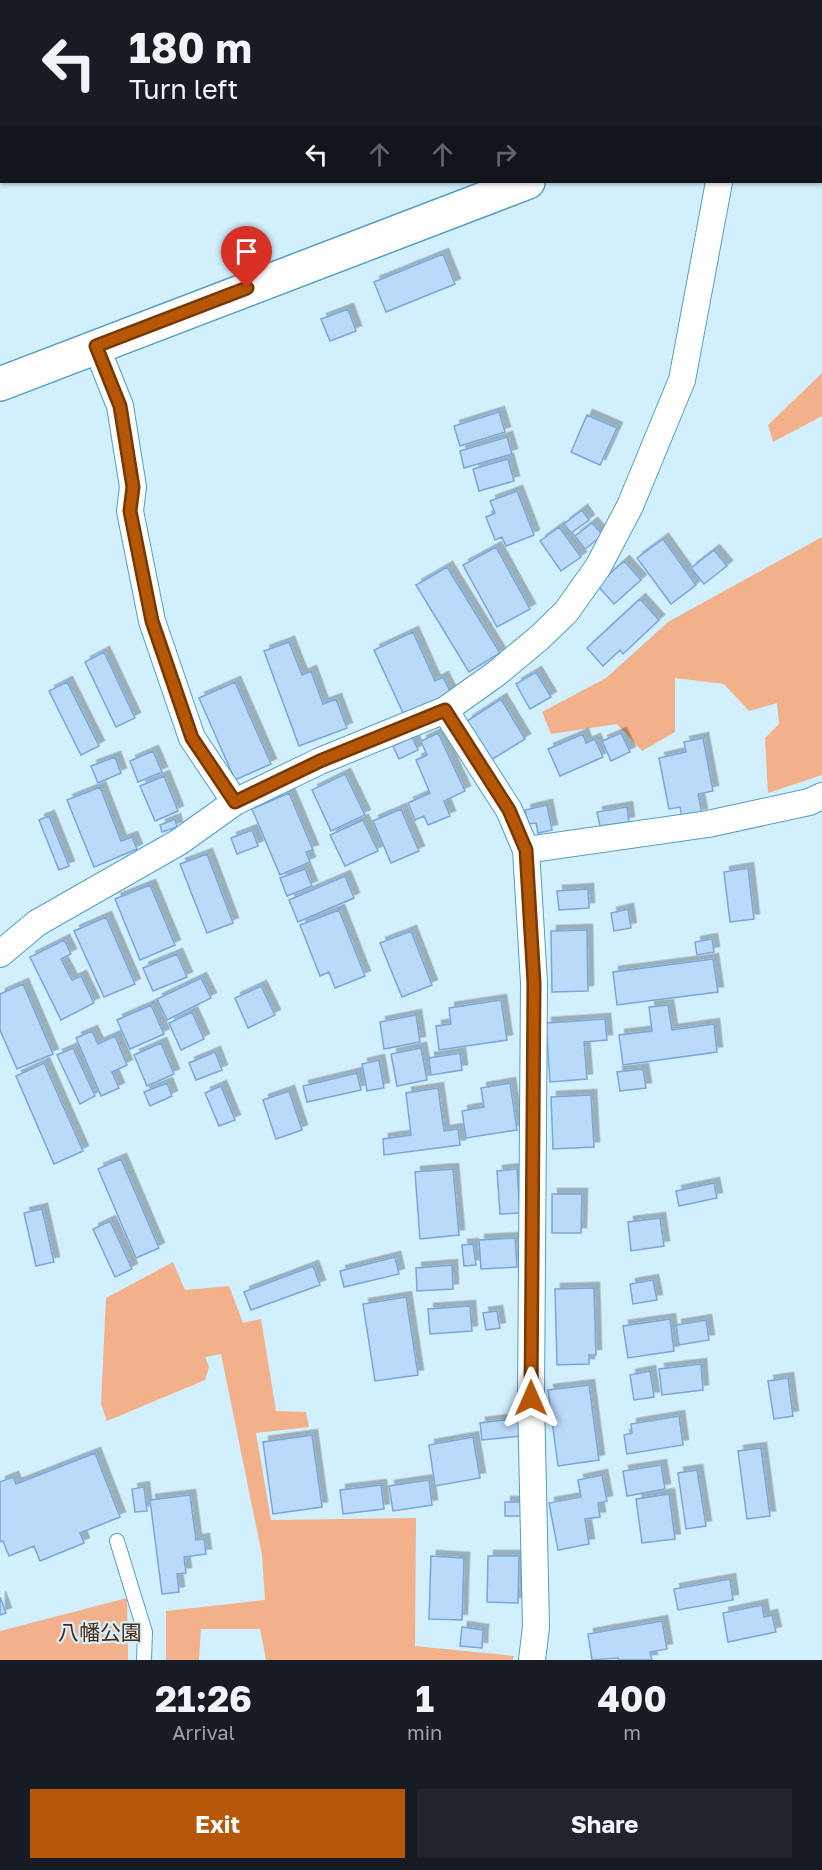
<!DOCTYPE html>
<meta charset="utf-8">
<style>
:root{--surface:#171b24;--page:#20242c;--text:#f1f3f6;--muted:#9ea1a6;--accent:#b55706}
body{margin:0;font-family:"Golos Text","Noto Sans JP",sans-serif;background:var(--page);color:var(--text);height:100vh;display:flex;flex-direction:column;font-size:22px;white-space:nowrap}
*{box-sizing:border-box;margin:0}
p{font-size:20px;color:var(--muted)}
.icon{flex:none;width:33px;height:33px;fill:none;stroke:currentColor;stroke-width:2;stroke-linecap:round;stroke-linejoin:round}
.map{position:relative;height:1660px;overflow:hidden}
.panel{display:flex;flex-direction:column;background:var(--surface);flex:1}
.panel>*{flex:none}
.guide{position:absolute;left:0px;top:0px;width:822px;height:183px;box-shadow:0 2px 4px #0004;background:#171b24;color:var(--text);overflow:hidden}
.pin{position:absolute;display:grid;place-items:center;width:51px;height:51px;color:#fff;margin:-62px -26px;border-radius:50% 50% 50% 0;rotate:-45deg;box-shadow:0 0 6px #0007}
.pin .icon{rotate:45deg}
.me{position:absolute;width:66px;margin:-33px;rotate:0deg;stroke-linejoin:round;filter:drop-shadow(0 0 4px #0008)}
.turn{display:flex;align-items:center;gap:21px;height:126px;padding:0 30px;font-size:27px}
.turn .icon{width:78px;height:78px;stroke-width:2.5}
.turn b{display:block;font-size:42px;line-height:51px}
.lanes{display:flex;align-items:center;height:57px;padding:0 30px;background:#0003;justify-content:center;gap:30px;direction:ltr}
.lanes .off{opacity:.35}
.eta{display:flex;justify-content:space-evenly;align-items:center;height:102px;text-align:center}
.eta b{font-size:36px;font-weight:700;line-height:42px}
.primary-button{display:flex;gap:12px;margin-top:auto;padding:12px 30px}
.primary-button a{flex:1;height:69px;border-radius:0px;background:var(--accent);color:#fff;font-size:24px;font-weight:700;line-height:69px;text-align:center}
.primary-button a+a{background:var(--page);color:var(--text)}
.map>svg:first-child{display:block}
.green{fill:#f2b18b}
.building{fill:#bbd9f9;stroke:#77a7db;stroke-width:1.5;filter:url(#shadow)}
.lines{fill:none;stroke-linecap:round;stroke-linejoin:round}
.lane-casing{stroke:#539fc3;stroke-width:16}
.street-casing{stroke:#539fc3;stroke-width:28}
.secondary-casing{stroke:#539fc3;stroke-width:36}
.lane{stroke:#fff;stroke-width:14}
.street{stroke:#fff;stroke-width:26}
.secondary{stroke:#fff;stroke-width:33}
.route-casing{stroke:#763904;stroke-width:15}
.route{stroke:#b55706;stroke-width:10}
.labels{text-anchor:middle;stroke-width:4.5;stroke-linejoin:round;paint-order:stroke}
.park-label{font-size:21px;fill:#52280b;stroke:#d2effe}
</style>
<div class="map">
<svg width="822" height="1660" viewBox="0 0 822 1660">
<defs>
<filter id="shadow"><feDropShadow dx="5.5" dy="-5.5" stdDeviation="0" flood-color="#0004"/></filter>
</defs>
<rect width="100%" height="100%" fill="#d2effe"/>
<!-- green -->
<path class="green" d="M822 373V416L773 442 768 425Z
M822 537V775L768 793 765 738 779 724 777 703 749 711 724 684 675 678V732L642 751 617 724 551 734 542 712 606 678 668 622Z
M173 1262 185 1290 229 1286 243 1323 261 1319 276 1411 306 1412 309 1427 256 1433 271 1520 416 1518 415 1646 514 1656 513 1660H266L260 1629H201L199 1660H166V1611L265 1600 262 1555 221 1354 205 1357 209 1367 205 1380 107 1421 101 1404 106 1298Z
M127 1598 128 1660H0V1631Z"/>
<!-- building -->
<path class="building" d="M443 254 455 284 386 312 374 282Z
M348 309 356 331 330 341 321 319Z
M499 412 505 432 460 446 454 426Z
M587 415 617 428 600 465 571 452Z
M507 437 512 454 464 468 460 451Z
M508 459 514 481 479 491 473 469Z
M517 491 534 535 506 546 502 537 495 540 486 517 495 513 490 501Z
M582 510 589 520 571 533 564 524Z
M592 523 603 535 585 549 575 536Z
M559 527 581 557 561 571 540 541Z
M663 539 696 585 671 604 637 558Z
M496 547 530 609 497 627 463 565Z
M714 550 727 566 704 584 691 568Z
M624 561 641 580 614 604 597 585Z
M447 567 500 653 469 672 416 585Z
M640 599 659 620 623 654 620 650 603 666 587 648Z
M413 632 435 681 443 677 451 693 404 715 374 650Z
M289 642 302 675 311 671 323 704 336 699 347 728 299 746 264 651Z
M104 652 135 718 116 727 85 662Z
M536 672 551 697 530 709 516 684Z
M67 682 99 746 81 755 49 691Z
M235 682 271 764 235 780 199 698Z
M501 699 525 739 491 760 467 721Z
M438 733 465 791 444 801 450 816 428 825 424 816 415 820 408 803 430 793 416 760 427 755 421 741Z
M621 733 630 752 611 761 602 741Z
M583 734 586 743 595 739 603 757 560 776 548 749Z
M412 737 418 750 399 759 393 746Z
M703 738 713 791 698 794 702 814 682 817 680 807 669 809 659 758 686 752 684 742Z
M153 751 162 772 138 782 130 761Z
M115 757 121 773 98 783 91 766Z
M345 774 365 815 331 831 312 790Z
M164 776 178 811 155 821 140 786Z
M100 787 121 841 132 837 137 849 94 867 67 800Z
M289 793 313 850 306 852 310 862 280 875 252 809Z
M547 805 552 830 538 833 536 823 528 824 525 810Z
M627 807 629 822 600 826 597 812Z
M401 809 419 851 391 863 373 821Z
M49 816 69 866 59 870 39 820Z
M175 819 177 827 162 832 160 825Z
M363 820 378 851 345 866 330 835Z
M252 830 258 846 237 854 231 838Z
M207 854 233 923 207 933 180 864Z
M748 868 754 919 730 922 724 872Z
M305 869 312 886 287 896 280 878Z
M345 876 354 898 298 922 289 900Z
M150 885 175 945 140 960 115 899Z
M588 889 589 908 559 910 557 891Z
M628 909 631 928 614 931 611 913Z
M339 910 365 976 335 988 329 972 320 976 300 925Z
M106 917 135 984 104 997 74 931Z
M587 930 588 991 552 992 551 931Z
M411 931 432 985 402 997 380 943Z
M712 939 714 952 697 955 695 942Z
M64 940 71 954 61 959 72 980 81 976 94 1003 61 1020 30 957Z
M177 954 187 977 153 991 143 968Z
M713 959 718 992 617 1005 613 972Z
M201 978 211 998 167 1020 157 999Z
M23 984 53 1054 17 1069 0 1030V994Z
M261 986 275 1015 248 1028 235 998Z
M501 1000 507 1040 439 1050 436 1026 451 1024 449 1008Z
M151 1005 164 1034 130 1049 117 1020Z
M668 1005 672 1030 714 1024 717 1052 623 1065 619 1035 652 1031 649 1007Z
M192 1012 204 1039 181 1050 169 1023Z
M416 1015 420 1042 384 1049 380 1022Z
M605 1019 607 1040 584 1042 587 1079 550 1082 546 1023Z
M92 1031 98 1044 115 1036 127 1065 112 1072 119 1088 101 1096 76 1038Z
M161 1043 174 1074 147 1086 134 1055Z
M73 1048 95 1096 80 1104 57 1055Z
M421 1048 427 1080 397 1086 391 1054Z
M215 1052 222 1070 196 1080 189 1063Z
M460 1053 462 1070 431 1075 429 1058Z
M379 1060 384 1088 367 1091 362 1064Z
M44 1063 83 1151 54 1164 16 1076Z
M643 1069 646 1088 620 1091 617 1072Z
M357 1073 361 1090 307 1102 303 1086Z
M167 1083 172 1096 150 1106 144 1092Z
M510 1083 517 1130 466 1138 462 1111 484 1107 481 1088Z
M221 1086 235 1120 219 1126 205 1093Z
M438 1088 444 1131 458 1129 460 1145 384 1155 383 1139 411 1135 406 1093Z
M289 1091 302 1130 276 1139 263 1100Z
M591 1095 594 1147 553 1149 551 1097Z
M121 1159 159 1248 136 1258 98 1169Z
M453 1169 459 1235 420 1239 415 1172Z
M517 1169 520 1213 500 1214 497 1171Z
M714 1183 717 1198 679 1206 676 1191Z
M552 1194H582L581 1233H552Z
M42 1209 54 1262 36 1266 24 1213Z
M660 1218 664 1246 631 1251 628 1222Z
M110 1221 132 1269 115 1277 93 1229Z
M515 1238 517 1267 481 1269 479 1240Z
M473 1244 476 1265 464 1266 462 1245Z
M395 1257 399 1274 344 1287 340 1271Z
M452 1265 453 1289 417 1291 416 1268Z
M313 1266 320 1285 251 1310 244 1292Z
M653 1280 657 1300 633 1304 630 1284Z
M594 1288 596 1355H589V1364L557 1365 555 1289Z
M406 1297 418 1375 375 1381 363 1304Z
M470 1306 472 1331 430 1334 428 1309Z
M497 1311 500 1328 486 1330 483 1313Z
M670 1319 674 1351 628 1358 623 1326Z
M706 1320 709 1340 679 1345 676 1325Z
M701 1364 703 1390 662 1395 659 1369Z
M650 1371 654 1397 634 1400 630 1375Z
M788 1378 793 1416 774 1419 768 1381Z
M589 1385 599 1460 558 1466 548 1390Z
M679 1416 683 1445 627 1454 624 1435 632 1433 631 1424Z
M519 1418 521 1436 482 1440 480 1423Z
M312 1435 322 1507 273 1514 263 1442Z
M473 1437 480 1478 435 1486 429 1445Z
M761 1448 770 1516 747 1519 738 1451Z
M95 1453 120 1517 80 1533 84 1543 40 1561 34 1546 9 1556 3 1541 0 1542V1482L13 1477 16 1484Z
M661 1465 665 1489 627 1496 623 1471Z
M697 1470 706 1526 686 1529 678 1473Z
M602 1475 607 1501 598 1503 600 1517 585 1519 589 1544 558 1550 549 1503 581 1497 578 1480Z
M429 1480 432 1505 393 1511 389 1486Z
M381 1485 384 1509 343 1514 340 1490Z
M144 1487 147 1511 135 1512 132 1489Z
M669 1494 675 1539 642 1543 636 1499Z
M190 1495 196 1540 204 1539 206 1554 184 1557 186 1573 177 1574 179 1592 162 1594 150 1500Z
M505 1502H521V1516H505Z
M431 1556 464 1558 462 1620 429 1619Z
M488 1556H519L518 1603 487 1602Z
M730 1579 733 1600 678 1610 674 1589Z
M0 1597 6 1613 0 1615Z
M762 1605 764 1617 772 1615 776 1632 728 1642 723 1613Z
M662 1621 667 1649 650 1652 652 1660H618V1658L592 1660 588 1634Z
M462 1627 483 1630 482 1648 460 1646Z"/>
<g class="lines">
<defs>
<path id="lane" d="M117 1541 145 1632 144 1660"/>
<path id="street" d="M96 346 120 406 133 487 130 511 152 621 192 738 235 802
M445 710 509 810 526 850 534 983 531 1398 536 1627 532 1660
M526 850 708 824 809 802 822 796
M0 954 37 923 179 842 235 802 320 761 445 710 497 673 539 638 566 612 598 567 630 506 682 380 719 182"/>
<path id="secondary" d="M820 71H822
M0 384 528 182"/>
</defs>
<!-- lane casing -->
<use href="#lane" class="lane-casing"/>
<!-- street casing -->
<use href="#street" class="street-casing"/>
<!-- secondary casing -->
<use href="#secondary" class="secondary-casing"/>
<!-- lane -->
<use href="#lane" class="lane"/>
<!-- street -->
<use href="#street" class="street"/>
<!-- secondary -->
<use href="#secondary" class="secondary"/>
</g>
<g class="lines">
<defs>
<path id="route" d="M247 288 96 346 120 406 133 487 130 511 152 621 192 738 235 802 320 761 445 710 509 810 526 850 534 983 531 1398"/>
</defs>
<!-- route casing -->
<use href="#route" class="route-casing"/>
<!-- route -->
<use href="#route" class="route"/>
</g>
<g class="labels">
<!-- park labels -->
<g class="park-label">
<text x="100" y="1640">八幡公園</text>
</g>
</g>
</svg>
<div class="pin" style="left:247px;top:288px;background:#d93025"><svg class="icon" aria-label="arrive" viewBox="0 0 24 24"><path d="M6 21V4h12l-3 4 3 4H6"/></svg></div>
<svg class="me" style="left:531px;top:1398px" viewBox="-20 -20 40 40"><path d="M0-17L14 15 0 8-14 15z" fill="#b55706" stroke="#fff" stroke-width="4"/></svg>
<div class="guide">
<div class="turn"><svg class="icon" aria-label="left" viewBox="0 0 24 24"><path d="M17 20v-9H6M10 6l-5 5 5 5"/></svg><div><b>180 m</b>Turn left</div></div>
<div class="lanes"><svg class="icon" aria-label="left" viewBox="0 0 24 24"><path d="M17 20v-9H6M10 6l-5 5 5 5"/></svg><svg class="icon off" aria-label="ahead" viewBox="0 0 24 24"><path d="M12 20V5M6 11l6-6 6 6"/></svg><svg class="icon off" aria-label="ahead" viewBox="0 0 24 24"><path d="M12 20V5M6 11l6-6 6 6"/></svg><svg class="icon off" aria-label="right" viewBox="0 0 24 24"><path d="M7 20v-9h11M14 6l5 5-5 5"/></svg></div>
</div>
</div>
<section class="panel">
<div class="eta">
<div><b>21:26</b><p>Arrival</p></div>
<div><b>1</b><p>min</p></div>
<div><b>400</b><p>m</p></div>
</div>
<div class="primary-button"><a>Exit</a><a>Share</a></div>
</section>
